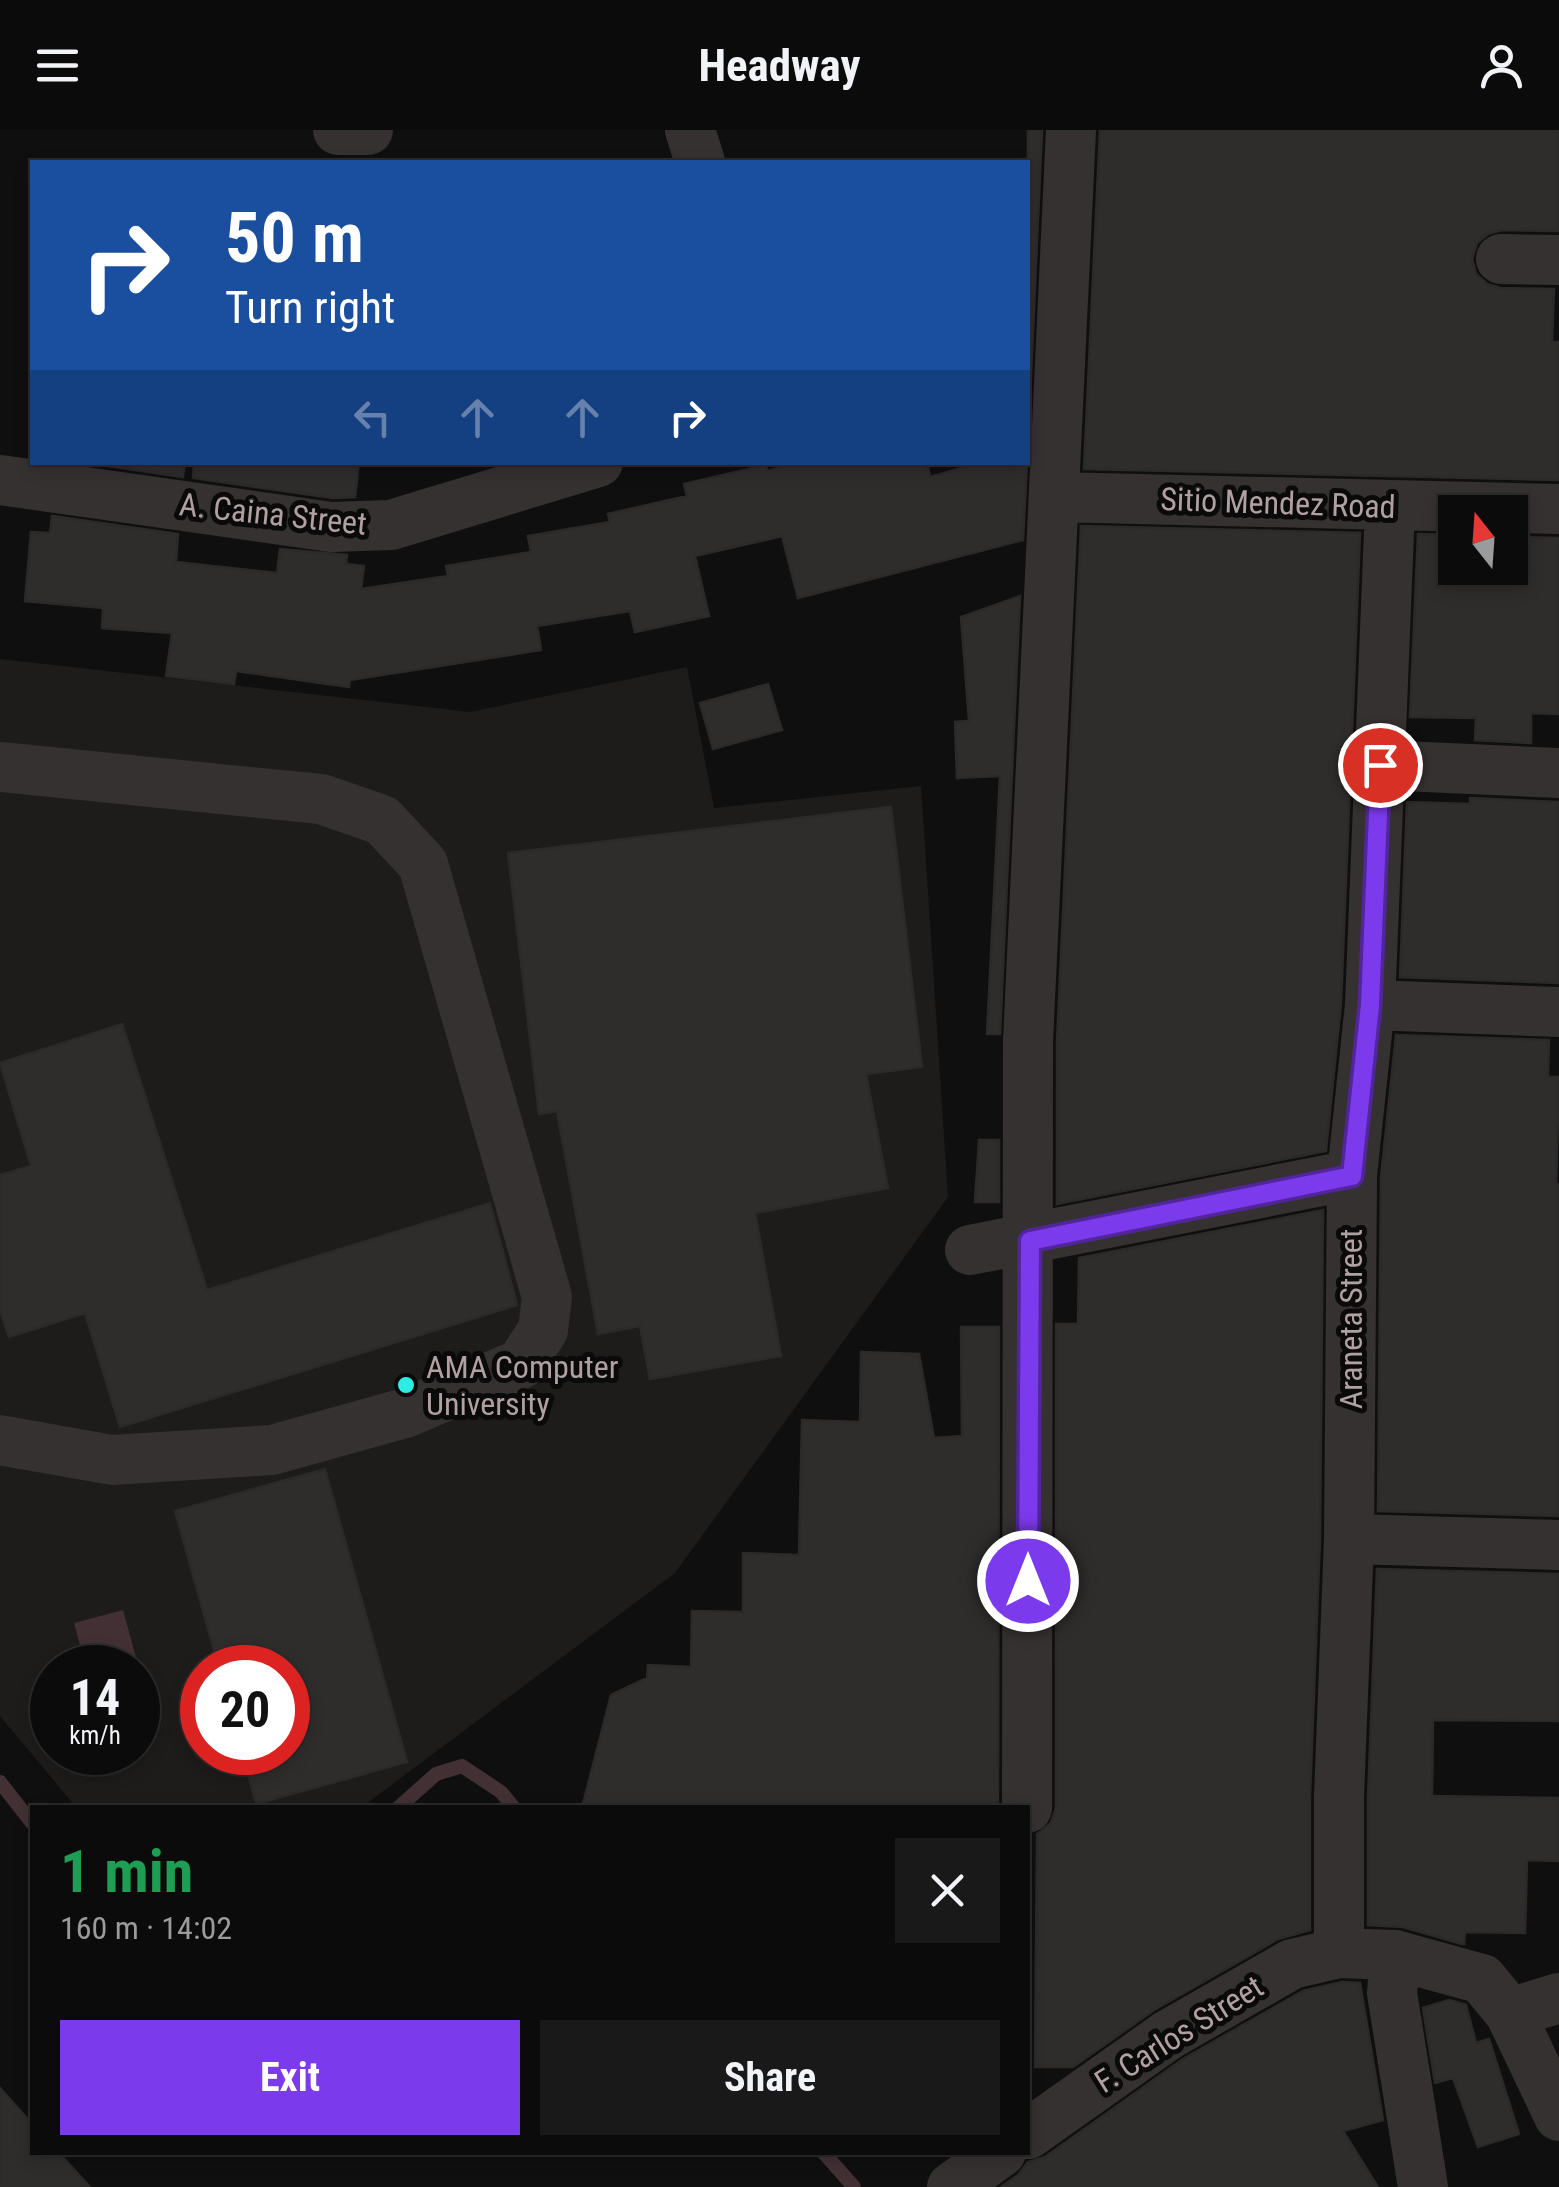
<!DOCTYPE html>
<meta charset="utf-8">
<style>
:root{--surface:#0c0b0b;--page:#1a1919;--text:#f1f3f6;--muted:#9a9b9d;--line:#2c2b2c;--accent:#7c3aed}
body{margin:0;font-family:"Roboto Condensed",sans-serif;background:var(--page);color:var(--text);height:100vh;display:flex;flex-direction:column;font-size:38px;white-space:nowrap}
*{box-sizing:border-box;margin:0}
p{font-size:32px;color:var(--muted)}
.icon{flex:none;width:55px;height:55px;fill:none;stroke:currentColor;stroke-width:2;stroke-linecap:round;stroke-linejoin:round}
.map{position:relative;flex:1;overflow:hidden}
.details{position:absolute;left:30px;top:1675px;width:1000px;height:350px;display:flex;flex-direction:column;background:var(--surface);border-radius:0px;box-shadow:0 5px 15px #0003,0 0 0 2px var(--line)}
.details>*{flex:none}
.guide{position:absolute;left:30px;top:30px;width:1000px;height:305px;border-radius:0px;box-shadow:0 5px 15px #0003,0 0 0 2px var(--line);background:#1a4fa0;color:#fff;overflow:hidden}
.needle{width:65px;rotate:343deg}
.fabs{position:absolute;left:1438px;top:365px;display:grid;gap:20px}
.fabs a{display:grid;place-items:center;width:90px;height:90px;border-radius:0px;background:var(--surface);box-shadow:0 5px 15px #0003,0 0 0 2px var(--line);font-size:50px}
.speed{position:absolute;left:30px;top:1515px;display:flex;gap:20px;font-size:50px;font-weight:700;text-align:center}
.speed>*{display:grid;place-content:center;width:130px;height:130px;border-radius:50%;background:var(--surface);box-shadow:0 5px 15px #0003,0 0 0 2px var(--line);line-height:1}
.speed small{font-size:25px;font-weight:400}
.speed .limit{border:15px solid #d22;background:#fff;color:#111}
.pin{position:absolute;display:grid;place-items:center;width:85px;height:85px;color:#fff;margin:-42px;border:5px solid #fff;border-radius:50%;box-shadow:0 2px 10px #0007}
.me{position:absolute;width:110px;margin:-55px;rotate:0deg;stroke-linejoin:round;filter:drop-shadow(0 0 8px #0008)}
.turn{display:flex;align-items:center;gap:35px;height:210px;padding:0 30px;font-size:45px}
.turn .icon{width:130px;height:130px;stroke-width:2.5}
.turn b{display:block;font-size:70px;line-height:85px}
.lanes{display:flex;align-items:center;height:95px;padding:0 30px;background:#0003;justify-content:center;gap:50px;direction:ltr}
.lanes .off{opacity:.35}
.round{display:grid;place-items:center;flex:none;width:105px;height:105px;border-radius:0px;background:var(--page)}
.head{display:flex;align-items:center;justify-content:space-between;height:170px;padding:0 30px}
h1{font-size:60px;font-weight:700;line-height:75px;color:#1e9e55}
.cta{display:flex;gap:20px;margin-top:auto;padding:20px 30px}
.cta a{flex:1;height:115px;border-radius:0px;background:var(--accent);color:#fff;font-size:40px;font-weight:700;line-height:115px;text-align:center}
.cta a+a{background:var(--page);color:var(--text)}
header{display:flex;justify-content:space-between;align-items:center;height:130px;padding:0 30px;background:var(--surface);font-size:45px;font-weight:700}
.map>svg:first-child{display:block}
.built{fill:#1d1c1b;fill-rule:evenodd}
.water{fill:#423035}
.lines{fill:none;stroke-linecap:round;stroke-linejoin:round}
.stream{stroke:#423035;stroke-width:14}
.building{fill:#2f2d2c;stroke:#2c2a29;stroke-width:2.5}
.minor{stroke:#353130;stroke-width:50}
.route-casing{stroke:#51269a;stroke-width:25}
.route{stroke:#7c3aed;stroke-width:18}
.poi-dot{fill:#2cece3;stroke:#0b0a0a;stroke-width:4}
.labels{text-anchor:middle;stroke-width:10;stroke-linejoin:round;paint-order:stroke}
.street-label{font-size:32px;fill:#b1a0a1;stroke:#0b0a0a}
.poi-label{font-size:32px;fill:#b1a0a1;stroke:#0b0a0a;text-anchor:start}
</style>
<header><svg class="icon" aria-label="menu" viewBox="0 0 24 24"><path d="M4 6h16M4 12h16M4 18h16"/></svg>Headway<svg class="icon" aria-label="person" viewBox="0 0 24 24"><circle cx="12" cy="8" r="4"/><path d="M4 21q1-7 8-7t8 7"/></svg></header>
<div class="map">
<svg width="1559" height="2057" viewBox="0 0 1559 2057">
<rect width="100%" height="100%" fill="#100f0f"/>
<!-- built -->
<path class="built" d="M0 529 470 582 687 537 714 678 921 656 948 1067 675 1443 362 1677H76L0 1586ZM52 1538H138V1622H52ZM202 1538H288V1622H202Z"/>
<!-- water -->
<path class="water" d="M123 1480 152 1586 138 1590V1538L86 1537 74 1493Z"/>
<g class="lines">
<!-- stream -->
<path class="stream" d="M0 1652 32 1693
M398 1678 436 1644 462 1636 501 1662 514 1678
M823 2022 854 2057"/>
</g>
<!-- building -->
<path class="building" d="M1028 0H1042L1028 312Z
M1100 0H1559V101L1502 100 1488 104 1477 113 1472 129 1476 144 1487 154 1500 158 1554 159 1552 212H1559V350L1084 339Z
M81 332H185L183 347Z
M194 332H359L355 367 333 368 193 348Z
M801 332H927L930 347 983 332H1027L1023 410 798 468 782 406 695 426 709 486 635 502 630 481 537 496 541 520 350 550 349 557 236 541 234 554 166 546 172 503 102 498 103 478 25 471 31 402 50 403 52 386 178 404 176 432 277 443 280 419 347 425 346 434 364 436 361 459 448 446 446 436 531 422 528 406 610 392 608 384 687 366 684 354 766 335 767 341Z
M1081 396 1360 403 1341 873 1326 1021 1057 1074V912Z
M1418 404 1455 405V438H1510V407L1559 408V584L1531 583V613L1475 610 1476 588 1410 587Z
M1020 466 1000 904H987L1000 646 957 648 955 592 969 591 961 487Z
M768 554 782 600 713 619 700 573Z
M1470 668 1559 672V853L1400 847 1407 672 1470 674Z
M891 677 922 937 866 944 888 1058 755 1083 781 1226 650 1249 640 1196 598 1204 557 981 539 984 508 723Z
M122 894 207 1160 490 1073 517 1175 120 1297 85 1183 9 1207 0 1180V1045L31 1036 0 933Z
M1396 905 1549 910 1548 947H1559L1556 1054H1559V1386L1378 1381 1381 1047Z
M979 1010H999V1072H975Z
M1323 1080 1320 1408 1310 1666V1800L1278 1809 1154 1880 1073 1937H1035L1037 1704 1051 1693 1056 1678V1194H1078L1079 1128Z
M961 1197H999L998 1678H582L611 1565 647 1548 648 1535 691 1537 692 1481 743 1482V1423L799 1425 802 1290 860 1292 861 1222 919 1224 934 1308 962 1306Z
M325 1339 407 1632 256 1674 242 1622H288V1538H219L175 1381Z
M1377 1439 1559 1444V1591L1433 1590 1432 1666 1559 1668V1731L1527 1730 1525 1803 1465 1802 1464 1814H1462L1403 1797 1368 1795V1668Z
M1342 1852 1360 1853 1383 1990 1343 2001 1378 2057H1001L1018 2045 1028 2032 1045 2027 1183 1929 1303 1861Z
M1449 1870 1466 1875 1476 1913 1489 1909 1519 2004 1478 2017 1453 1948 1435 1953 1423 1878Z
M0 1958 32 1994V2022H58L90 2057H0Z"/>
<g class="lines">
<!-- minor -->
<path class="minor" d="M338 0H368
M690 0 700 32
M1501 129 1559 130
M0 350 331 397 391 395 598 332
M1056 367 1559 379
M1380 635 1559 643
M0 637 321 669 382 690 423 734 547 1167 543 1200 521 1234 405 1283 272 1320 112 1330 0 1310
M1370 875 1559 882
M970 1120 1352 1045
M1349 1409 1559 1415
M1027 1678 1028 911 1071 0
M1339 1823V1667L1349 1409 1352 1045 1370 875 1390 377
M1395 1825 1392 1863 1423 2057
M1510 1883 1559 1868
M1028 2004 1168 1905 1292 1834 1339 1823 1395 1825 1482 1849 1510 1883 1559 1986
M952 2057 1001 2022"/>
</g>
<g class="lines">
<defs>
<path id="route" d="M1028 1451 1030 1111 1352 1046 1370 875 1380 635"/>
</defs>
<!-- route casing -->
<use href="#route" class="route-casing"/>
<!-- route -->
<use href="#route" class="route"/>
</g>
<!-- markers -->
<circle class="poi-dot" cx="406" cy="1255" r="10"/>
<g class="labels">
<!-- street labels -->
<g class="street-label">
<text transform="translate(1278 373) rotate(2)" y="11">Sitio Mendez Road</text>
<text transform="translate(273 384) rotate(6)" y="11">A. Caina Street</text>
<text transform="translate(1351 1189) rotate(-90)" y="11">Araneta Street</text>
<text transform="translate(1179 1904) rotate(-32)" y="11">F. Carlos Street</text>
</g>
<!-- poi labels -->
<g class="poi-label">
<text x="426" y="1248">AMA Computer<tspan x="426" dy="37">University</tspan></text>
</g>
</g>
</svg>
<div class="fabs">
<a><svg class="needle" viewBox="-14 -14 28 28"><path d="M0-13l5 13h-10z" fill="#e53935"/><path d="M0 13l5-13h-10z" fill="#9a9b9d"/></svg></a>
</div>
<div class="speed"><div>14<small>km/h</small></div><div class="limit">20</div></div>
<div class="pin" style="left:1380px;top:635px;background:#d93025"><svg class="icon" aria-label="arrive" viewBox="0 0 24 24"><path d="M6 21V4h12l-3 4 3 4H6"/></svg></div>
<svg class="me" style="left:1028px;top:1451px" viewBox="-20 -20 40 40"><circle r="17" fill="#7c3aed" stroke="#fff" stroke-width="3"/><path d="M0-11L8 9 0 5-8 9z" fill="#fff"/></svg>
<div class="guide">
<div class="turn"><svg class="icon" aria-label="right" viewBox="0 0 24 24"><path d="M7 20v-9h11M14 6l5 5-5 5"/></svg><div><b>50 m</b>Turn right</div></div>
<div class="lanes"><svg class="icon off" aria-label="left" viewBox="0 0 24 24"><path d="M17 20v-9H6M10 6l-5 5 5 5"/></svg><svg class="icon off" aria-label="ahead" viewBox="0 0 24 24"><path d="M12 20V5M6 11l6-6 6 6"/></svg><svg class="icon off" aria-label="ahead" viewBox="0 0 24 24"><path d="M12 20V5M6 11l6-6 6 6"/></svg><svg class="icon" aria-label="right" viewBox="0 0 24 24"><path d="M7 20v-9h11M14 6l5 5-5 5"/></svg></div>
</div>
<section class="details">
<div class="head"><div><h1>1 min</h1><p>160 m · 14:02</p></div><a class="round"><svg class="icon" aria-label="close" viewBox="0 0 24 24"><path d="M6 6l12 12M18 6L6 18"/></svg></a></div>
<div class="cta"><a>Exit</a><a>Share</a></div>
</section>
</div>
